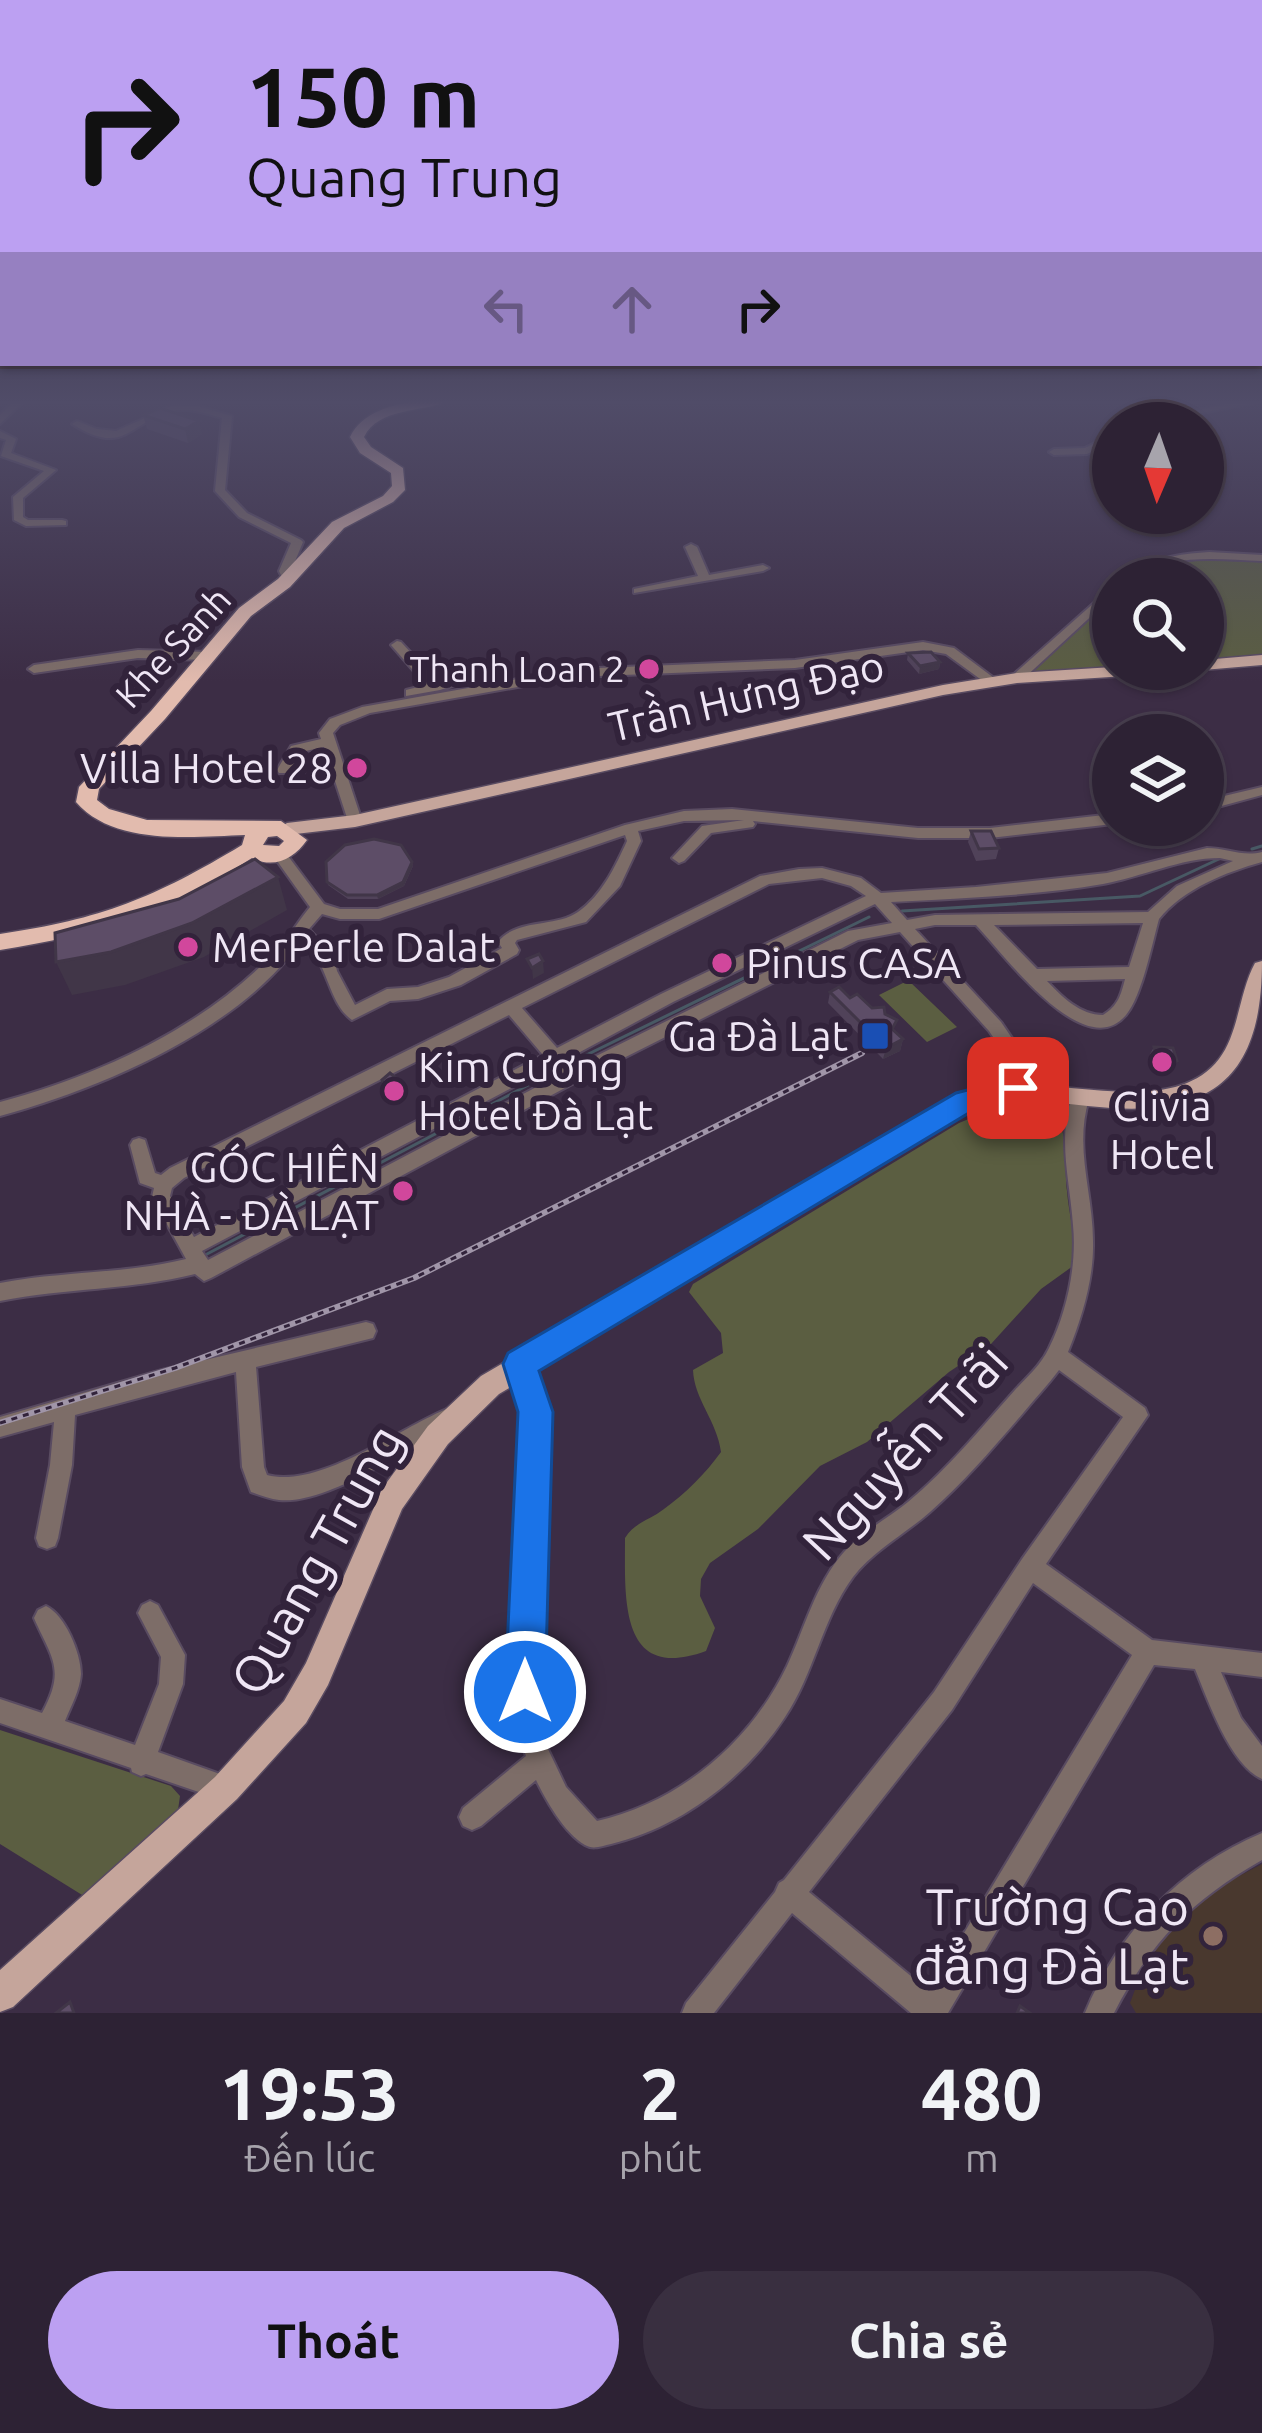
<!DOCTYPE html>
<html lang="vi">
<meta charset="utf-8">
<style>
:root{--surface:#2d2234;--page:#392f40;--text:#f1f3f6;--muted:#a7a4ac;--line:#483f4f;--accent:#bca0f2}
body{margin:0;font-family:Ubuntu,sans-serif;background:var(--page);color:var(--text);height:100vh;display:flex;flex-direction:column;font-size:45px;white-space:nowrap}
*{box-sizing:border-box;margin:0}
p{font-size:39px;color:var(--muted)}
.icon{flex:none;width:66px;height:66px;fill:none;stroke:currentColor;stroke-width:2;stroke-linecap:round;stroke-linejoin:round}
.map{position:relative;height:2013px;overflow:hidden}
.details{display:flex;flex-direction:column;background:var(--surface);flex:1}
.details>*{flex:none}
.banner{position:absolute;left:0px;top:0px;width:1263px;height:366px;box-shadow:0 3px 9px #0004,0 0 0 3px var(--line);background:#bca0f2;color:#111;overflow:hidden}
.needle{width:78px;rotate:182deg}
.tools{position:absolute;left:1092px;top:402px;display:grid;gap:24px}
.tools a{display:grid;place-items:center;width:132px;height:132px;border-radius:50%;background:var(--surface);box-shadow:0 3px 9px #0004,0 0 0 3px var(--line);font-size:60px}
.pin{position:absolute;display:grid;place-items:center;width:102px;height:102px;color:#fff;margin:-51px;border-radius:24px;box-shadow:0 6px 18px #0006}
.me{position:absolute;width:132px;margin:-66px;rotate:0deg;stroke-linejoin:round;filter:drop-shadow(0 0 9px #0008)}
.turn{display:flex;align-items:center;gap:42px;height:252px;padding:0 48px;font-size:54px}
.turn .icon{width:156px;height:156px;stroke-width:2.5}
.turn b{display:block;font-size:84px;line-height:102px}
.lanes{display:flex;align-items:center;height:114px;padding:0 48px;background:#0003;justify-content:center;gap:60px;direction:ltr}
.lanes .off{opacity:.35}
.eta{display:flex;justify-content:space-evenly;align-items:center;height:204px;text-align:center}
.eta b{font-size:72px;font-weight:700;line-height:84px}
.button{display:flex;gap:24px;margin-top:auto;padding:24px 48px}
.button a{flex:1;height:138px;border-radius:72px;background:var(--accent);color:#111;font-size:48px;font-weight:700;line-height:138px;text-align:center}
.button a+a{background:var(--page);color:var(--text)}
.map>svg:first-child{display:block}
.education{fill:#49382e}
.green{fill:#5b5e41}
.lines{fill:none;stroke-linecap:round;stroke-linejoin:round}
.stream{stroke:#485964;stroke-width:3}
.minor-casing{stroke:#594b61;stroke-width:4}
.major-casing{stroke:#594b61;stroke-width:3}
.highway-casing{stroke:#594b61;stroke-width:3}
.minor{fill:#7d6d68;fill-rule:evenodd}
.major{fill:#c5a59b;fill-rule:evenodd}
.highway{fill:#e2bbae;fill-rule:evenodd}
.rail-casing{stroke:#a095a8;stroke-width:6}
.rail{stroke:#32233b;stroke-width:3;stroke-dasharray:6;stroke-linecap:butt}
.wall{fill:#504259}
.shaded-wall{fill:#413648}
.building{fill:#5d4d67;stroke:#413648;stroke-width:3}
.route{fill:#1a73e8;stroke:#114b97;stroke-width:3}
.hotel-dot{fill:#d1479c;stroke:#32233b;stroke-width:4.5}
.transit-dot{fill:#1a4fb4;stroke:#32233b;stroke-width:4.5}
.education-dot{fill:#8d6e63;stroke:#32233b;stroke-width:4.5}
.labels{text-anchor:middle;stroke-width:12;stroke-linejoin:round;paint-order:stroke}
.far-street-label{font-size:36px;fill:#efe6f5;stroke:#32233b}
.far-poi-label{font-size:36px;fill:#efe6f5;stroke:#32233b;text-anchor:end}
.street-label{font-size:42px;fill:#efe6f5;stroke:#32233b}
.poi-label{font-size:42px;fill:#efe6f5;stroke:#32233b;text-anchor:end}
.near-street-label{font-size:51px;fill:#efe6f5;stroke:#32233b}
.near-poi-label{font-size:51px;fill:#efe6f5;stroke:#32233b;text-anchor:end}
</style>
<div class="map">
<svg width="1262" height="2013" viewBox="0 0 1262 2013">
<rect width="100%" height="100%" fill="#3c2d45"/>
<!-- education -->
<path class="education" d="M1262 1864V2013H1136L1130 2003 1142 1971 1172 1925 1209 1892Z"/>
<!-- green -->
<path class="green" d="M1195 558 1262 560V656L1203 662V579H1134L1159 563Z
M1113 596V669L1034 674 1029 670Z
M909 980V981L957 1027 927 1042 879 995Z
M1015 1100C1075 1100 1063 1148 1067 1191 1069 1217 1077 1239 1073 1266L1041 1289 991 1344 949 1372 867 1442 820 1466 758 1529 710 1563 701 1579 700 1596 715 1628 706 1651C619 1683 625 1599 625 1538 635 1522 650 1520 664 1509 685 1494 706 1473 721 1452 717 1421 694 1399 693 1370L723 1353 721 1333 689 1292 693 1284 959 1123Z
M0 1730 171 1786 180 1796 178 1810 87 1898 0 1844Z"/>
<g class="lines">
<!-- stream -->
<path class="stream" d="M1252 849 1262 846
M902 911 1140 896 1221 858
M572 1062 869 917
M207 1254 551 1073
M55 1276 98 1272"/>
<defs>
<path id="minor" d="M14 401H24L0 424V415Z
M1243 401H1261L1153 423H1132Z
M174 405 197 406 232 416 225 490 247 513 301 540 303 542 291 571 292 581H284L279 571 291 543 239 517 215 491 222 418C207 414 188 407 173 411 129 421 126 458 72 424L77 421 97 429 116 431Z
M0 431 16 439 11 453 56 470 23 498V517L28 520H62L66 521V525L26 526 14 520 13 497 44 471 1 456 6 440 0 438Z
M1113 434V441L1087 454 1054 455 1049 452 1054 449 1085 448Z
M691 544 697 547 709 575 763 565 769 568 763 571 634 593V589L698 576 685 547Z
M1209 552 1262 555V561C1232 560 1200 556 1170 563 1153 568 1140 579 1122 579 1147 559 1177 554 1209 552Z
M1113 586V596L1021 681H1013V675Z
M397 641 401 642 438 682 480 671 486 675 440 690 406 696V690L426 685 391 645Z
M923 642 954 648 998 681 992 685 987 684 946 654 923 650 795 668 574 677 370 713 340 725 333 733 362 821 355 826 348 821 324 747 301 752 289 773H279L277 770 291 746 321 739 319 733 330 719 362 707 574 669 795 660Z
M138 650 209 652 215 656 209 660 138 658 34 673 28 669 34 665Z
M1262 787V795L1203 811V801Z
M732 809 918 828H990L1113 814V824L990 838H918L753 821 755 824 753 827 711 833 684 861 679 863 672 858 702 826 744 820 684 821 638 831 641 841 620 886 586 922 517 940 515 943 519 950 517 954 461 985 418 999 390 1001 352 1020C332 1006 329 976 316 957 312 951 306 946 301 941 239 1030 102 1088 0 1116V1102C100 1075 203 1028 276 951 289 938 298 921 310 907L275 858 273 855 275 852H285L324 904 340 909H378L625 825 684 811ZM625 835 627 841C615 867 602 895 578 912 555 928 517 918 498 942L502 948 449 977 418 987 387 989 355 1005 337 971 334 956 309 929 322 914 340 919H379Z
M1207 848C1226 848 1243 857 1262 852V862C1226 872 1183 889 1159 919 1152 944 1142 996 1126 1015 1084 1065 1003 953 976 925H935L915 929 1001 1022 1044 1085 1047 1090 1044 1095H1032L989 1031 900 932 858 940 576 1082 211 1278 204 1281 195 1274C131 1290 65 1288 0 1301V1283C62 1271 125 1274 186 1259L152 1197 154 1188 140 1183 130 1145 133 1140 139 1138 145 1140 155 1173 161 1175 170 1168 760 876 799 869 822 868 861 878 881 893 976 887 1107 873ZM1220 858 1233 861 1177 886 1148 912 935 915 907 920 891 902C962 898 1033 896 1103 884 1142 877 1180 858 1220 858ZM822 878 851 886 866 896 661 994 557 1048 522 1008 769 884ZM875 904 892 923 848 931 570 1069 572 1066 567 1059 673 1002ZM1143 923 1129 967 1037 969 994 925ZM1125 979C1121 995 1118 1006 1103 1015 1080 1015 1062 997 1047 981ZM509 1015 543 1055 194 1237 170 1196 172 1188 184 1178ZM553 1066 563 1073 208 1260 202 1251Z
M1080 1092 1086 1094 1089 1099C1074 1148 1093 1192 1093 1241 1094 1279 1082 1317 1068 1352L1145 1408 1148 1415 1046 1564 1152 1640 1262 1653V1677L1221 1672 1241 1718 1262 1746V1779C1230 1765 1208 1700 1195 1669L1154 1665 948 2013H911L792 1913 714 2013H682L686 2003 775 1892 779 1883 784 1880 934 1692 1022 1559 1123 1417 1059 1370C1048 1385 1035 1398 1024 1412 994 1447 964 1482 930 1512 905 1534 874 1550 853 1577 822 1619 814 1674 785 1717 746 1777 682 1827 611 1844 602 1846 593 1850 585 1845 564 1833 546 1800 536 1780L481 1826 472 1830 463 1826 459 1817 463 1808 526 1756C496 1676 514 1582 521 1500 523 1470 528 1437 524 1408 521 1393 514 1378 510 1364L513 1357 520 1354 527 1357 542 1397 546 1417 545 1468 534 1640 537 1696 547 1747 566 1787 597 1821C680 1802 750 1743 787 1666 805 1628 815 1585 844 1552 862 1532 887 1519 908 1502 948 1469 980 1429 1015 1390 1027 1377 1041 1365 1049 1348 1067 1312 1077 1265 1073 1225 1070 1181 1058 1142 1071 1099L1074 1094ZM1033 1583 1132 1655 929 1991 809 1892 952 1710Z
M366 1322 373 1324 376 1331 373 1338 256 1367 264 1467 267 1475C320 1489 399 1428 449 1408L457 1411 460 1418 457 1425C409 1445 330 1505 279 1500 270 1499 260 1495 251 1492L242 1467 236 1372 75 1415 72 1465 58 1538 55 1546 47 1549 39 1546 36 1538 50 1465 54 1422 0 1437V1417L162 1370Z
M150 1601 158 1605 185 1655 183 1684 158 1752 234 1779 238 1788 234 1797 225 1801 146 1774 141 1776 132 1772 131 1768 0 1723V1699L42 1713C66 1669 52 1659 34 1618L38 1610 46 1606C65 1615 81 1653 81 1674 80 1690 71 1706 65 1721L135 1745 159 1684 161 1657 138 1613 142 1605Z
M1262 1833V1860C1192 1900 1151 1941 1114 2013H1085C1118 1932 1181 1867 1262 1833Z"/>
<path id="major" d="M1262 655V665L1203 670 1200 669H1203V660Z
M1113 667 1165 669 1157 674 1017 683 943 695 355 827 287 835 278 829 287 823 355 815 943 685 1017 673Z
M1262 961C1262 1069 1220 1115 1111 1108 1067 1105 1025 1096 981 1104L499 1394 448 1444 402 1509 328 1685 306 1723 237 1799 13 2007 0 2012V1970L215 1777 284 1701 306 1663 382 1489 428 1426 481 1376 968 1090C1042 1067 1168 1125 1219 1059 1239 1033 1239 992 1255 963Z"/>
<path id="highway" d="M417 401H447C422 413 379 407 364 437L371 447 403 468 405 490 393 502 344 528 290 587 251 616 165 719 99 789 97 800 109 809 147 820 281 821 307 840C294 859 274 869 252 858 170 910 97 935 0 950V934C102 919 154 898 242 845L245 835C192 837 114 846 76 802L79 787 151 711 239 608 278 579 332 522 383 496 392 486 391 473 360 453 350 437C362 412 391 405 417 401ZM277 836 284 841 279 846 263 845 268 837Z"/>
</defs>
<!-- minor casing -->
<use href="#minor" class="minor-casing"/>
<!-- major casing -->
<use href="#major" class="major-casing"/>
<!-- highway casing -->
<use href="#highway" class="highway-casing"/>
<!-- minor -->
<use href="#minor" class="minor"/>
<!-- major -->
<use href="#major" class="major"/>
<!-- highway -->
<use href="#highway" class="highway"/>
<defs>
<path id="rail" d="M0 1423 175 1368 414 1278 862 1053"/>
</defs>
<!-- rail casing -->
<use href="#rail" class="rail-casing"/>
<!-- rail -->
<use href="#rail" class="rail"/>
</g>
<!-- wall -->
<path class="wall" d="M143 415 202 434 188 443 147 429Z
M908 653 940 662 939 669 919 674 907 660Z
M971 831 999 848 996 859 976 861 968 842Z
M412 862 413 866 404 886 378 899H348L328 885 327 882Z
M830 992 885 1014 894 1031 903 1039 900 1051 883 1059 828 1003Z
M1154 1047 1173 1069 1156 1075 1150 1054Z"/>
<!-- shaded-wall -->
<path class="shaded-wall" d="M199 421 202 434 188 443 185 429Z
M940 662 939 669 919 674 920 666Z
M412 862 413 866 404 886 378 899 377 895Z
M278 877 287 910 204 957 125 985 72 995 56 962Z
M543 961 544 973 533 979 532 968Z
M903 1039 900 1051 883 1059 886 1048Z
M1177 1061 1173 1069 1156 1075 1160 1068Z
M405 1086 406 1093 392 1105 390 1097Z"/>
<!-- building -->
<path class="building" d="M160 408 199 421 185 429 143 415Z
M931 652 940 662 920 666 908 653Z
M971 831H991L999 848 979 849Z
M374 839 401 845 412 862 403 882 377 895H347L327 882 326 862 345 845Z
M255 859 278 877 192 923 111 952 56 962 55 933 179 899Z
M539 954 543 961 532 968 527 959Z
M839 987 850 998 857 994 872 1008 884 1007 885 1014 897 1020 892 1029 903 1039 886 1048 830 992Z
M1154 1047 1173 1048 1177 1061 1160 1068Z
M390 1073 405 1086 390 1097 382 1080Z
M70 2002 74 2013H56Z
M1020 2006 1030 2013H1017Z"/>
<!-- sky -->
<linearGradient id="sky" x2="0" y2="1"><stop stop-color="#211926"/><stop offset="0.59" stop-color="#504c68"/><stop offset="1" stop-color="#504c68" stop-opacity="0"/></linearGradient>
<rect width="1262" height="682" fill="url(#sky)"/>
<!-- route -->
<path class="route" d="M1018 1077 1028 1080 1032 1088 1028 1096 974 1110 539 1371 553 1412 545 1692 539 1706 525 1712 511 1706 505 1692 518 1412 503 1364 508 1353 956 1093Z"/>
<!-- markers -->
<g class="hotel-dot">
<circle cx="649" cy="669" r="12"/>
<circle cx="357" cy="768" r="12"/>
<circle cx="188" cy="947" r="12"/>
<circle cx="722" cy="963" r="12"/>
<circle cx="1162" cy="1062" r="12"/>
<circle cx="394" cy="1091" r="12"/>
<circle cx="403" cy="1191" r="12"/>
</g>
<rect class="transit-dot" x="860" y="1021" width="30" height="30" rx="6"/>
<circle class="education-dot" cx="1213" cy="1936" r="12"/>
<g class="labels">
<!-- far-street labels -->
<g class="far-street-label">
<text transform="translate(173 647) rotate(-47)" y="13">Khe Sanh</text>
</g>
<!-- far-poi labels -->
<g class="far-poi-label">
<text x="625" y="682">Thanh Loan 2</text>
</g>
<!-- street labels -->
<g class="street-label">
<text transform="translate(746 696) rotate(-13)" y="15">Trần Hưng Đạo</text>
</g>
<!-- poi labels -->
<g class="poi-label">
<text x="333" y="783">Villa Hotel 28</text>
<text x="212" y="962" text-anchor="start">MerPerle Dalat</text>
<text x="746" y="978" text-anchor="start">Pinus CASA</text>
<text x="848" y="1051">Ga Đà Lạt</text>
<text x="418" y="1082" text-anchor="start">Kim Cương<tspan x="418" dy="48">Hotel Đà Lạt</tspan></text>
<text x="1162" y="1121" text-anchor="middle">Clivia<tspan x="1162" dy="48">Hotel</tspan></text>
<text x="379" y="1182">GÓC HIÊN<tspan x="379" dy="48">NHÀ - ĐÀ LẠT</tspan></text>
</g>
<!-- near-street labels -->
<g class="near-street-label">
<text transform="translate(905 1452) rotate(-47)" y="18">Nguyễn Trãi</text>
<text transform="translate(317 1560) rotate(-61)" y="18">Quang Trung</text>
</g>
<!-- near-poi labels -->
<g class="near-poi-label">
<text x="1189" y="1925">Trường Cao<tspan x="1189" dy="59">đẳng Đà Lạt</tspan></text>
</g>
</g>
</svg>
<div class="tools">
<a><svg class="needle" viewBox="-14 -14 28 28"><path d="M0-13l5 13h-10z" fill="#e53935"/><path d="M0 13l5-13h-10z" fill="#a7a4ac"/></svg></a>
<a><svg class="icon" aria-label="search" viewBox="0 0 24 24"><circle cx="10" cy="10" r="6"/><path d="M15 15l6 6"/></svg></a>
<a><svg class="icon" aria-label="layers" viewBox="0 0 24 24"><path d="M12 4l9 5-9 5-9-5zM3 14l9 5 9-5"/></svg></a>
</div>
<div class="pin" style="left:1018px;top:1088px;background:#d93025"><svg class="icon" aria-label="arrive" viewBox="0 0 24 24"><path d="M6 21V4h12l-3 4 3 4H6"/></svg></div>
<svg class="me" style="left:525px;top:1692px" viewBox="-20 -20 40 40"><circle r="17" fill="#1a73e8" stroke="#fff" stroke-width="3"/><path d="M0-11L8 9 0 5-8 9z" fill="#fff"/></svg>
<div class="banner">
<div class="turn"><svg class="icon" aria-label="right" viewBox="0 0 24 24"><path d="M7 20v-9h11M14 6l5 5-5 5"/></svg><div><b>150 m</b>Quang Trung</div></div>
<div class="lanes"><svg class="icon off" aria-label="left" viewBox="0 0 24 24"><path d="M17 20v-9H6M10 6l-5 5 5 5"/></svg><svg class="icon off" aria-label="ahead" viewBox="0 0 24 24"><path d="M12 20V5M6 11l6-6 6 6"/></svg><svg class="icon" aria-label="right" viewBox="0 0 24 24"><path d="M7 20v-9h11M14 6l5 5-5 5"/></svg></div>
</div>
</div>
<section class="details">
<div class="eta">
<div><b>19:53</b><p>Đến lúc</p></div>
<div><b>2</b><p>phút</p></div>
<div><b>480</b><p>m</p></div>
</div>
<div class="button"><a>Thoát</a><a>Chia sẻ</a></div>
</section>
